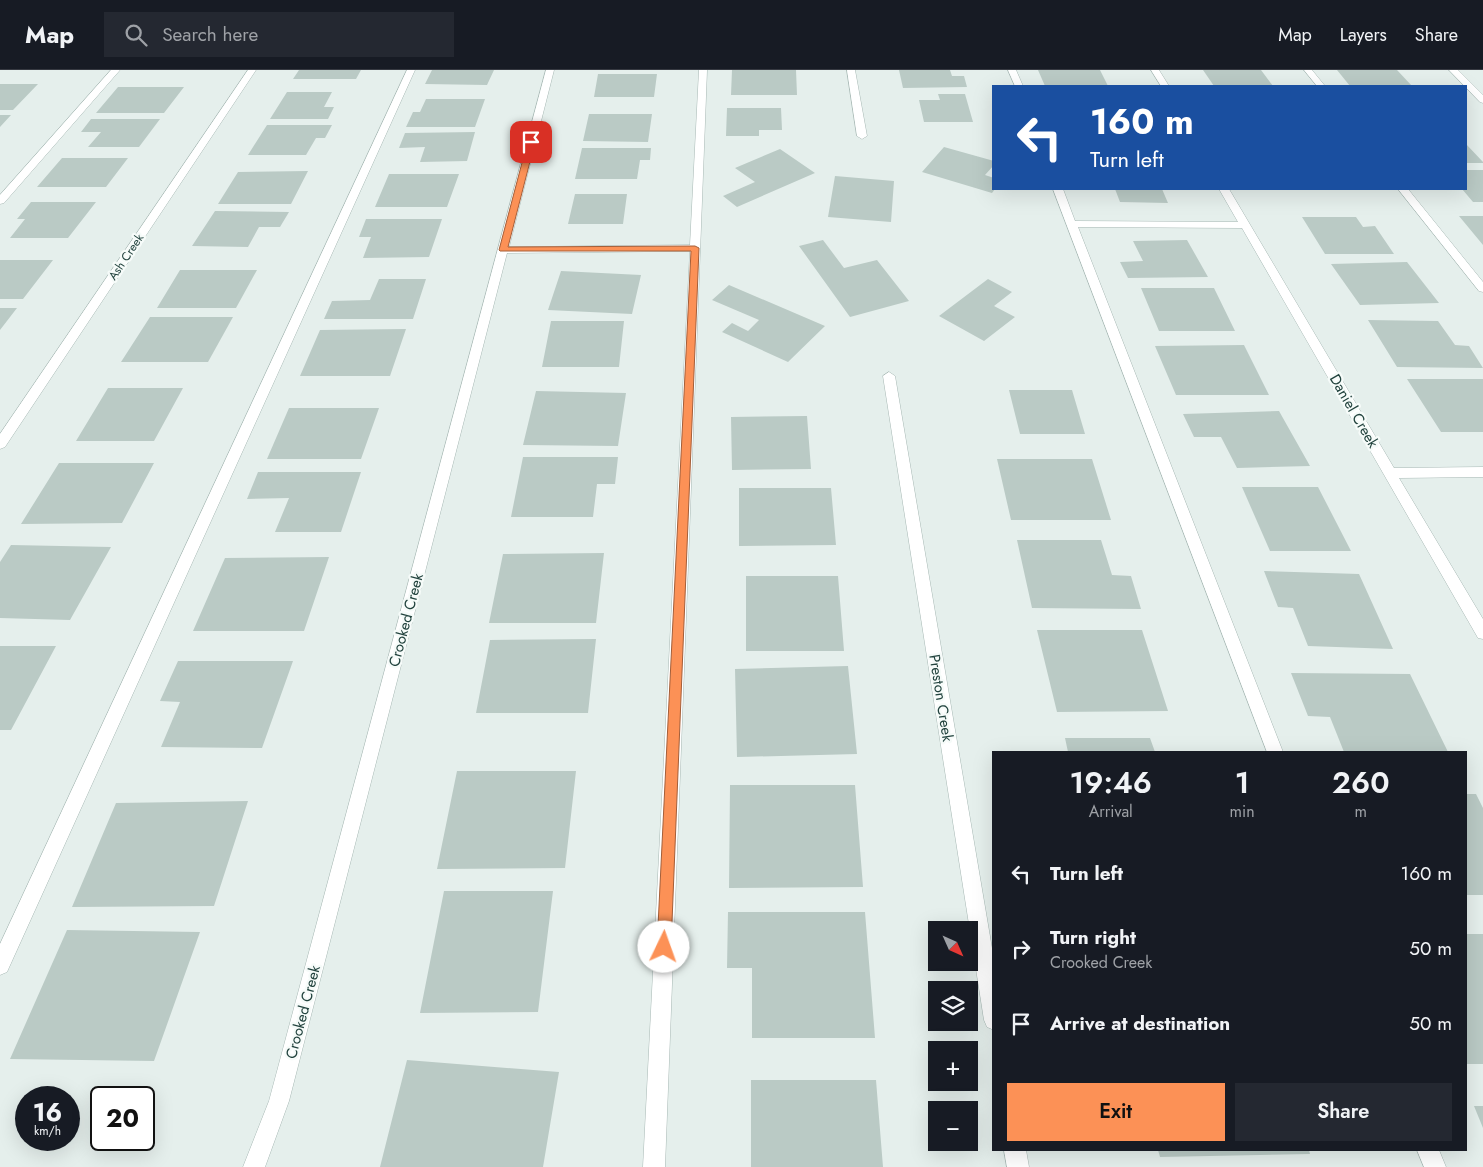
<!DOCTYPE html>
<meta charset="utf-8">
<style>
:root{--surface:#171b24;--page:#242831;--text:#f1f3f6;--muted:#9ea1a6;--line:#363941;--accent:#fc9156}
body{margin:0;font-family:Jost,sans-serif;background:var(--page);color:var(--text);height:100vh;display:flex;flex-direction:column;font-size:19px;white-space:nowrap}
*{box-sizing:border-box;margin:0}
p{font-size:16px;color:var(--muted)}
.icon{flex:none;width:28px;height:28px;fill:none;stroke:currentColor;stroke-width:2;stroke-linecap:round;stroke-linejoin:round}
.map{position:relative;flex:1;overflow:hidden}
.side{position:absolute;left:992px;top:681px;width:475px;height:400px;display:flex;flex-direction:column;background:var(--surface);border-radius:0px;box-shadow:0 5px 20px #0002}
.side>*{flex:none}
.banner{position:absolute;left:992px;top:15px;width:475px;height:105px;border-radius:0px;box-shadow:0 5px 20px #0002;background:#1a4fa0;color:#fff;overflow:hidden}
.needle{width:32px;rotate:135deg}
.buttons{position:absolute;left:928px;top:851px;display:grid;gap:10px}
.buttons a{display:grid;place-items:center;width:50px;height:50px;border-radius:0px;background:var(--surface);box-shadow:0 5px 20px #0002;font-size:25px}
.speed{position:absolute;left:15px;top:1016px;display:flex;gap:10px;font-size:25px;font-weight:700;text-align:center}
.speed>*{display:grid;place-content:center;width:65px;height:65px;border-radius:50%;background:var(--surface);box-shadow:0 5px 20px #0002;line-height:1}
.speed small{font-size:12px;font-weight:400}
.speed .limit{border:2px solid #111;border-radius:8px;background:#fff;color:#111}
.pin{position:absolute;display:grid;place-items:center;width:42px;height:42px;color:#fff;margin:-21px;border-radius:10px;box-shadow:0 2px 8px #0006}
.me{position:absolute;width:55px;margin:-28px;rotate:3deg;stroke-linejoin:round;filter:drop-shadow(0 0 4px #0008)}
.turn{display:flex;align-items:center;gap:18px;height:105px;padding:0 15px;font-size:22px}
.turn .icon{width:65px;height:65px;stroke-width:2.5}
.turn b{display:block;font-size:35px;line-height:42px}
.eta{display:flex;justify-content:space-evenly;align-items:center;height:85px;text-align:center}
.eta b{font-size:30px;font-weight:600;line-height:35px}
.cta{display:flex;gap:10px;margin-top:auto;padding:10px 15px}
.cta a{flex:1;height:58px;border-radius:0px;background:var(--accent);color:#111;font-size:20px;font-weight:600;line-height:58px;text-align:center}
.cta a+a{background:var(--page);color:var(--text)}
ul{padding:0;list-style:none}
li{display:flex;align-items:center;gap:15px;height:75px;padding:0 15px}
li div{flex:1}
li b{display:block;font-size:19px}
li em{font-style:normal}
header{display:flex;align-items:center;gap:30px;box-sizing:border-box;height:70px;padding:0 25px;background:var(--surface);border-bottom:1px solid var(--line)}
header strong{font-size:24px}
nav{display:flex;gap:28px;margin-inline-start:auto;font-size:18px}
.search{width:350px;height:45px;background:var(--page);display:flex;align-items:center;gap:12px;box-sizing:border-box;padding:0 18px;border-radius:0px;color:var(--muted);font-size:19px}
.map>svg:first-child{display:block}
.building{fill:#bacac5}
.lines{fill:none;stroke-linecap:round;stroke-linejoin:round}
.minor-casing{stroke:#a7b8b4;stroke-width:1}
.minor{fill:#fff;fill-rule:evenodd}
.route{fill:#fc9156;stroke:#a45e38}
.labels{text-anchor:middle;stroke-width:4.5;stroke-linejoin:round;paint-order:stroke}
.far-street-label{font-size:12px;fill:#22433e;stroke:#f6fbf9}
.street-label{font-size:15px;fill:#22433e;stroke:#f6fbf9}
</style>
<header>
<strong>Map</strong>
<div class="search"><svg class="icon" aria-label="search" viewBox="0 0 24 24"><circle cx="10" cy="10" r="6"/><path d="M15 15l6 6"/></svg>Search here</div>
<nav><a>Map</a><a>Layers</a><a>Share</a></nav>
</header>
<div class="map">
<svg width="1483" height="1097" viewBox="0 0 1483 1097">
<rect width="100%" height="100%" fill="#e5efec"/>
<!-- building -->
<path class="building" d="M299 0H361L356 9H293Z
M432 0H494L487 15 425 14Z
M732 0H796L797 25H731Z
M899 0H950L952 6H964L967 17 903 18Z
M1038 0H1100L1108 16H1045Z
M1203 0H1261L1273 16H1214Z
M1337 0H1397L1412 16H1350Z
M598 4H657L654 27H594Z
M0 14H38L13 40H0Z
M118 17H184L164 43H96Z
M287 22H332L324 37H334L328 49H270Z
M938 24H965L973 52H924L919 30H940Z
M426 29H485L475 57H406L413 42H420Z
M727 38H781L782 60H759V66H726Z
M589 44H652L648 72 583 71Z
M0 45H11L0 57Z
M91 49H160L139 77H88L101 62H81Z
M267 55H332L325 68H316L306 85H248Z
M475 62 467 91 420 92 425 77 399 78 405 63Z
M1466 74 1483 92V93H1466Z
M944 77 994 91V95L985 105 994 108 995 119 992 123 922 102Z
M582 78H651L650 90H640L637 109H575Z
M780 79 815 103 737 137 723 126 755 112 735 98Z
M62 88H128L106 117H37Z
M1466 100H1483V132H1473L1462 119H1466Z
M308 101 291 134H218L238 102Z
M389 104H459L447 137H375Z
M835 106 894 111 891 152 828 147Z
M1115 119H1162L1168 133 1120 132Z
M575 124H627L623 154H568Z
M31 132H96L68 168H10L25 149H17Z
M215 141 289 142 280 157H259L248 177 192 176Z
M1459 146H1483V175Z
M1302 147H1356L1363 157 1375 156 1394 184H1325Z
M366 149H442L429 187 363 188 371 167H359Z
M823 170 844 198 877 190 909 231 850 247 799 176Z
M1187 170 1208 207 1128 208 1120 192 1143 191 1133 171Z
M0 190H53L23 229H0Z
M1407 192 1439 233 1360 235 1331 194Z
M180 200H257L236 238H157Z
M561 201 641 205 632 244 548 240Z
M379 209H426L413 249H324L332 231 370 230Z
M988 209 1012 222 994 236 1015 247 984 271 939 246Z
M729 215 825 256 788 292 722 262 732 253 748 261 759 250 712 230Z
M1141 218H1214L1235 261H1159Z
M0 238H17L0 260Z
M150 247H233L208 292H121Z
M1368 250 1438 251 1455 275 1469 276 1483 298 1397 297Z
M551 251H624L619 297H542Z
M406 259 390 306H300L320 260Z
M1244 275 1269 325H1176L1155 276Z
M1407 309H1483V362H1441Z
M108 318H183L154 371H76Z
M1009 320H1072L1085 364H1020Z
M536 321 626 323 618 376 523 375Z
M289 338H379L361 389H267Z
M1279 341 1310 396 1237 398 1221 367H1194L1183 344Z
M807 346 811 399 732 400 731 347Z
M523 387H618L615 414H597L593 447H511Z
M997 389H1092L1111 450H1011Z
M59 393H154L122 453 21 454Z
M258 402H361L341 462H275L289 428 247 429Z
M1242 417H1318L1351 481H1270Z
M739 418H831L836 475 739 476Z
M1017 470H1101L1112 505 1131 506 1141 539 1032 538Z
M11 475 111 477 70 550 0 548V492Z
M604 483 596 553H489L503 484Z
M329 487 304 561H193L225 488Z
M1264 501 1359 504 1393 579 1308 576 1293 538 1278 537Z
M746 506H838L844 581H746Z
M1037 560H1142L1168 641 1057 642Z
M596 569 588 643H476L490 570Z
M0 576H56L11 660H0Z
M178 591H293L262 678 161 677 180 632 160 631Z
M848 596 857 684 737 687 735 599Z
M1291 603 1410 604 1448 682H1344L1330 647 1308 646Z
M1065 668H1150L1155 682H1068Z
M457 701H576L565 798 437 799Z
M730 715H855L863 817 729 818Z
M1466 724H1476L1483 738V825H1466Z
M248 731 214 836 72 837 116 733Z
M444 821H553L538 942 420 943Z
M728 842H865L875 968H752V898H727Z
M67 860 200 862 154 991 10 989Z
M1466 864H1483V994H1466Z
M407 990 559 1002 543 1097H380Z
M751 1010H876L883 1097H751Z
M1474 1036H1483V1058Z
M1158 1080H1309L1310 1084 1160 1087Z"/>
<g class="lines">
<defs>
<path id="minor" d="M111 0H120L4 133 0 134V125Z
M248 0H256L5 377 0 379V364Z
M407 0H415L7 902 0 905V874Z
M546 0H554L509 177 690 175 699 0H707L665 1097H643L690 181 507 183 289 1031 265 1097H243L269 1031Z
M847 0H855L867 66 862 69 857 66Z
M1008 0H1016L1023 16H1015Z
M1151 0H1159L1169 16H1161Z
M1304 0H1312L1325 16H1317Z
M1449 0H1458L1483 25V33L1480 32Z
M1053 119H1063L1075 151 1238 152 1219 119H1229L1394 398 1483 397V407L1399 408 1483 549V569L1478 568 1242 158 1078 157 1283 682H1267Z
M1398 119H1408L1483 212V222L1479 221Z
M889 302 895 306 994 890V960L987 957 984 950 883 306Z
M1004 1080H1026L1029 1097H1007Z
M1417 1080H1439L1446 1097H1424Z"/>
</defs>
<!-- minor casing -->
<use href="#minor" class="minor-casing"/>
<!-- minor -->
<use href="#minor" class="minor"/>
</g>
<!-- route -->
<path class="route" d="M528 70 535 72 508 177 695 176 699 178 671 877 669 882 664 885 659 882 657 877 691 181H500L499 180Z"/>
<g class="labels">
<!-- far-street labels -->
<g class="far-street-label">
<text transform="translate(126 187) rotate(-56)" y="4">Ash Creek</text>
</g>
<!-- street labels -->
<g class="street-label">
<text transform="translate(1354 341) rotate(60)" y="5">Daniel Creek</text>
<text transform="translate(406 550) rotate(-75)" y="5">Crooked Creek</text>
<text transform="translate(941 628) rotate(81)" y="5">Preston Creek</text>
<text transform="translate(303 942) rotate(-75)" y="5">Crooked Creek</text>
</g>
</g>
</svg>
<div class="buttons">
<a><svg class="needle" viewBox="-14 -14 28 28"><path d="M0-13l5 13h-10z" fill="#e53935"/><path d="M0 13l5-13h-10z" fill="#9ea1a6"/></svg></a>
<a><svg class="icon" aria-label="layers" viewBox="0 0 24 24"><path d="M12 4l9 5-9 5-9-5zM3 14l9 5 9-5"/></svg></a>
<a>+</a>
<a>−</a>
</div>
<div class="speed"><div>16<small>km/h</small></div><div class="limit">20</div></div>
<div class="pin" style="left:531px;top:72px;background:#d93025"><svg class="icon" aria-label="arrive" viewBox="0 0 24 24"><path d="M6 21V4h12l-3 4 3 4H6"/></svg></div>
<svg class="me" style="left:664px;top:877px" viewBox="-20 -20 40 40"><circle r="19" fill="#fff"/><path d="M0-13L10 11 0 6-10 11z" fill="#fc9156"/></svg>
<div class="banner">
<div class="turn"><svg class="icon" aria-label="left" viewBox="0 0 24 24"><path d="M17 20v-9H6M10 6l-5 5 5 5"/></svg><div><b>160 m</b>Turn left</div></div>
</div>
<section class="side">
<div class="eta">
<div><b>19:46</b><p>Arrival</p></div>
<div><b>1</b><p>min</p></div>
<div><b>260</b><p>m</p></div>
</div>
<ul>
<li><svg class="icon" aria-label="left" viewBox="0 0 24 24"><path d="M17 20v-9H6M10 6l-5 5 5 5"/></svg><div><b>Turn left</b></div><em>160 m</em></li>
<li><svg class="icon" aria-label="right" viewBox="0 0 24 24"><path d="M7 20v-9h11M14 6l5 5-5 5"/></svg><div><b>Turn right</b><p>Crooked Creek</p></div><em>50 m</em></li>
<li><svg class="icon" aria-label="arrive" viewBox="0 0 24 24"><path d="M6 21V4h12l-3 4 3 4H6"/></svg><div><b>Arrive at destination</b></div><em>50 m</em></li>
</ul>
<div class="cta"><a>Exit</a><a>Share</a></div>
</section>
</div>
